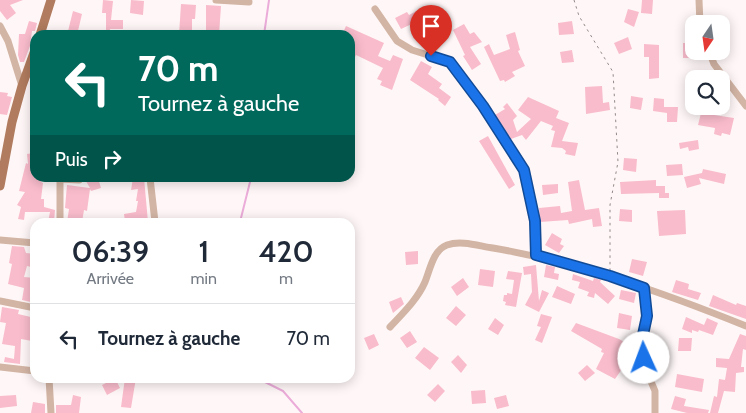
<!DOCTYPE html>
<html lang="fr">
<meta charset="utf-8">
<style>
:root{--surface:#fff;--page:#f2f2f3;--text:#1f2937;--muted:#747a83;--line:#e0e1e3}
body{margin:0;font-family:Cabin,sans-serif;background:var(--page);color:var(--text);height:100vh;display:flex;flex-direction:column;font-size:19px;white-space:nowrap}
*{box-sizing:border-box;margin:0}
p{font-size:16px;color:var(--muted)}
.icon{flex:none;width:28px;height:28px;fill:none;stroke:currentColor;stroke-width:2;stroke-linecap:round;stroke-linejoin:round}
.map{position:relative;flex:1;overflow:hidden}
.drawer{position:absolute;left:30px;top:218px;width:325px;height:165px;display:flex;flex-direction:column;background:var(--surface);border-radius:15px;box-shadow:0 2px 12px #0003}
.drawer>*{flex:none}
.top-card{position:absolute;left:30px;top:30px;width:325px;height:152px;border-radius:15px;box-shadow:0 2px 12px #0003;background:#00695c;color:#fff;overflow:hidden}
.needle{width:32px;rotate:193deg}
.tools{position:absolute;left:685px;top:15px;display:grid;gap:10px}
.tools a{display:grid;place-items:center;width:45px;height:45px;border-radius:10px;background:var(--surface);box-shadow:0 2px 12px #0003;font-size:25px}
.pin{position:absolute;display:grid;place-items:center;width:42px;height:42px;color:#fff;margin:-51px -21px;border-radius:50% 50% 50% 0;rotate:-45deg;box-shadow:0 0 5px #0007}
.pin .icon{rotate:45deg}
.me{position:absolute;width:55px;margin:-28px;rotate:358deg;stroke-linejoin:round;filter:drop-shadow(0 0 4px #0008)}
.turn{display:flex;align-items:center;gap:18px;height:105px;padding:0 25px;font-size:22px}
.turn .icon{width:65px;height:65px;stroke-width:2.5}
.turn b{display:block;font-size:35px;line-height:42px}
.then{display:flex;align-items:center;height:48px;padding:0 25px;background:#0003;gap:10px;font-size:19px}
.eta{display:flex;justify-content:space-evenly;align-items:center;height:85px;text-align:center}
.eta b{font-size:30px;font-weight:600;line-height:35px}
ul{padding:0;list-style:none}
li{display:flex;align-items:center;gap:15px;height:70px;padding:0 25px;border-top:1px solid var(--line)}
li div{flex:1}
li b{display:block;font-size:19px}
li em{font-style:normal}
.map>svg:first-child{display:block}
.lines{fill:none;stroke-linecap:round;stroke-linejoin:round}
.stream{stroke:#ebacd9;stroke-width:2}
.building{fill:#f9bccc}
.path{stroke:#928988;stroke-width:1;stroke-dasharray:2.5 4;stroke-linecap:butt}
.minor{stroke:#d3b5a5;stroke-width:7}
.major{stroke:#b07b5e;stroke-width:9}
.route-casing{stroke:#114b97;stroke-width:12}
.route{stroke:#1a73e8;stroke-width:9}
</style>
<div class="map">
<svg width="746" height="413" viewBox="0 0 746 413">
<rect width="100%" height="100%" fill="#fff7f7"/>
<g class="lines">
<!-- stream -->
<path class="stream" d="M264 35 269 0
M240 222 251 178
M257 378 283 391 302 413"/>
</g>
<!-- building -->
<path class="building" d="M0 0H23L10 5 16 13 7 20 0 11Z
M103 0 113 1 111 20H123V29H110L109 34H106V13H102Z
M131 0 144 1 143 15 130 13Z
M642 0H653L652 14 641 13Z
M181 4 196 5 195 19H192V35H179Z
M206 5 221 6 219 35H206Z
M426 6 434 22 419 29 416 22 401 29 395 18 407 12 409 15Z
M628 9 639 12 634 27 624 22Z
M73 11 82 14 77 35H67Z
M29 21 37 23 35 31H32L30 46 24 62H20L18 55 19 34H25Z
M572 21 574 34 559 35 558 23Z
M464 24 470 34 474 32 482 42 470 47 481 64 472 70 463 56 465 55 453 30Z
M346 26 384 43 378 56 390 61 393 55 403 59 392 90 380 85 382 81 377 79 383 68 356 55 350 68V35H342Z
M515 32 520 50 518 51 525 66 512 72 515 76 505 82 504 80 500 81 484 47 489 44 494 55 510 49 506 35Z
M628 37 632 49 619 54 614 43Z
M683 43H694V51H699V58H683Z
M644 44 659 45V78L649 79V57H644Z
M572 50 574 62 562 63 560 52Z
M421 61 432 67 428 74 442 84 439 88 451 97 445 106 438 100 439 99 410 80Z
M602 86 603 103 609 102 610 110 586 114 585 87Z
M0 92 8 93 7 96 12 97 7 115 0 114Z
M631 96 643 98 641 110 630 108Z
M528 97 559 111 556 118 569 123 562 141 578 143 575 156 565 154 566 151 562 148 551 147 555 131 551 130 553 126 541 121 526 140 522 135 511 139 495 115 505 109 503 107 507 103 517 116 513 120 517 132 531 119 518 110Z
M654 98 664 99V107H678L677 122H667V113L653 111Z
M701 113 734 118 730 135 722 133 721 136 714 134 715 128 698 125Z
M488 136 515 185 509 189 479 141Z
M698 140 699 149 689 151 688 147 680 149 679 143Z
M33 153 35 178H41V182L43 183 41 199H44V207L55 210 54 222H48L50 212H25L24 220 18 219 21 207 17 205 25 192 19 191 26 163 28 164 27 154Z
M624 158 637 159 636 172 623 170Z
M682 164 683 175 667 176 666 165Z
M703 169 726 174 724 184 699 178 701 184 687 188 684 177 702 173Z
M84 178H98L101 188 91 191 90 189 87 211 84 210 82 222H67L69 209 65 208 67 185 90 188Z
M133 178H144L148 222H125L124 214 136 212 138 201H136L138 189 131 190Z
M579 180 585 210 599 208 602 226 593 227 592 219 569 224 568 220 540 222 539 208 560 206 561 213 572 211 568 182Z
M656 180V186H665V193H669V198H659V193L621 194 620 182Z
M558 184V193L543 195 542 185Z
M620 209 632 210V222L619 221Z
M685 210 686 234 659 236 657 211Z
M552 233 562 239 560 244 564 246 559 253 545 245Z
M12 246 24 247 26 253 35 254V268L27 266 24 277 35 278V303L22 300 24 288 8 284 12 264 9 263Z
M418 251V264L406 265 405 252Z
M632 259 647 262 643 276 629 272Z
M536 265 539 301 542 290 549 293 539 312 525 305 532 292 531 274 524 275 523 267Z
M546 265 555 267 554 273 559 274 558 280 544 277Z
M480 269 495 271 493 287 478 285Z
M508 271 522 273 516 307 505 305 506 302 503 301 504 295H507V293L512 294 514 280 506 279Z
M573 274 593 281 594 278 601 280 600 282 615 296 608 304 595 293 594 298 587 296 589 292 578 288 580 282 572 280Z
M463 278 469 287 457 296 451 287Z
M676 280 689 284 688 289 701 293 698 300 672 292Z
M557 286 575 294 571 304 552 297Z
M621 290 636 293 634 303 619 299Z
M713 295 736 305 737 303 746 306V319L709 306Z
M401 297 404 304 393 313 389 302Z
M456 306 466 315 456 326 446 318Z
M2 307 19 310 18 314 35 318 32 341 21 339 20 364 4 362 5 357 14 359 15 346 2 344 6 323 0 322Z
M619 313 632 316 630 330 617 328Z
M541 314 552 317 542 343 535 340 541 327 537 326Z
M686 317 704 325 707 318 718 323 713 335 699 330 698 332 692 330V333L682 329Z
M495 318 504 325 498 335 488 329Z
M576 323 619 339 636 349 615 379 596 369 604 353 601 352 602 349 571 331Z
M410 331 417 342 407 348 400 338Z
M374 334 379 345 369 350 364 338Z
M740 334 746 336V350L743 349 741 367H744V372L736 373 735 392 724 391 718 413H710L714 396 717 397 719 379 725 380 727 368 716 367V358L729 359Z
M679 338H692L691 351H678Z
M424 347 439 358 430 370 415 358Z
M458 355 467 365 461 373 451 362Z
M587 365 595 373 585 381 578 373Z
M677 374 704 379 702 392 675 387Z
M109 378H115L120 388 107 395 102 385 110 381Z
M125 378H136L131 408 121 407Z
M438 384 445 391 435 402 427 395Z
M485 390 486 403 472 404 471 391Z
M16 395 17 406 0 408V396Z
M73 395 81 397 79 413H56V405H71Z
M506 395 509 406 497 409 494 398Z
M675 396 686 399 684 406 709 410 708 413H687L671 409Z
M33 402 45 404V413H31Z"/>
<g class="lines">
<!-- path -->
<path class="path" d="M574 0 579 16 613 72 618 162 610 205V270"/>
<!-- minor -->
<path class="minor" d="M216 0 249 2
M699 0 700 24
M375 9 397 41 412 50 450 62 483 106 524 170 535 221V255
M0 26 8 41 22 86
M709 51 714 64 746 106
M150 178 155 222
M60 222V179L79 180
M0 240 35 243
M644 288 647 316 641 344 647 372 655 391V413
M0 301 35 308
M390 327C403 313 417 300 425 282 430 270 433 250 447 245 461 240 479 246 493 248 580 263 664 293 746 326
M0 367 35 371
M49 378 51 413"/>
<!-- major -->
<path class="major" d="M40 35 51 0
M0 186 12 122 22 86 35 50"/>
</g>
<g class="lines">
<defs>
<path id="route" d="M431 56 450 62 483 106 524 170 535 221 536 255 610 276 644 288 647 316 641 344 644 358"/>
</defs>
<!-- route casing -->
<use href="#route" class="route-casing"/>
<!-- route -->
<use href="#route" class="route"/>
</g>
</svg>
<div class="tools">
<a><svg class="needle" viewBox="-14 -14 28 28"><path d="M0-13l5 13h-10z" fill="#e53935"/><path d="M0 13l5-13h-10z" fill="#747a83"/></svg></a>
<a><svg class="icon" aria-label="search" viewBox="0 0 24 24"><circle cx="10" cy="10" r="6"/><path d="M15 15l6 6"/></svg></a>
</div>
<div class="pin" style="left:431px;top:56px;background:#d93025"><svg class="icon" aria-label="arrive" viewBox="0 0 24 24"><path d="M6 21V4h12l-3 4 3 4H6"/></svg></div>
<svg class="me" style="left:644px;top:358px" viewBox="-20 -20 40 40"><circle r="19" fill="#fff"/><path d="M0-13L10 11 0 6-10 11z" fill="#1a73e8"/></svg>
<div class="top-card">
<div class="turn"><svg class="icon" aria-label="left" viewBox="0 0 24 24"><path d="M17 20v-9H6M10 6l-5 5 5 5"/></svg><div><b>70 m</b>Tournez à gauche</div></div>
<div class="then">Puis<svg class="icon" aria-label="right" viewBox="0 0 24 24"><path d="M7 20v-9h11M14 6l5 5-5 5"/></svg></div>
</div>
<section class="drawer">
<div class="eta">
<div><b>06:39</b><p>Arrivée</p></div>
<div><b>1</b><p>min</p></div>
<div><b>420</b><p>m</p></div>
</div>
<ul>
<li><svg class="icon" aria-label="left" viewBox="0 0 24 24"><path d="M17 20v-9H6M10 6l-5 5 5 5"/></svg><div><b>Tournez à gauche</b></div><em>70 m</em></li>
</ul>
</section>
</div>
